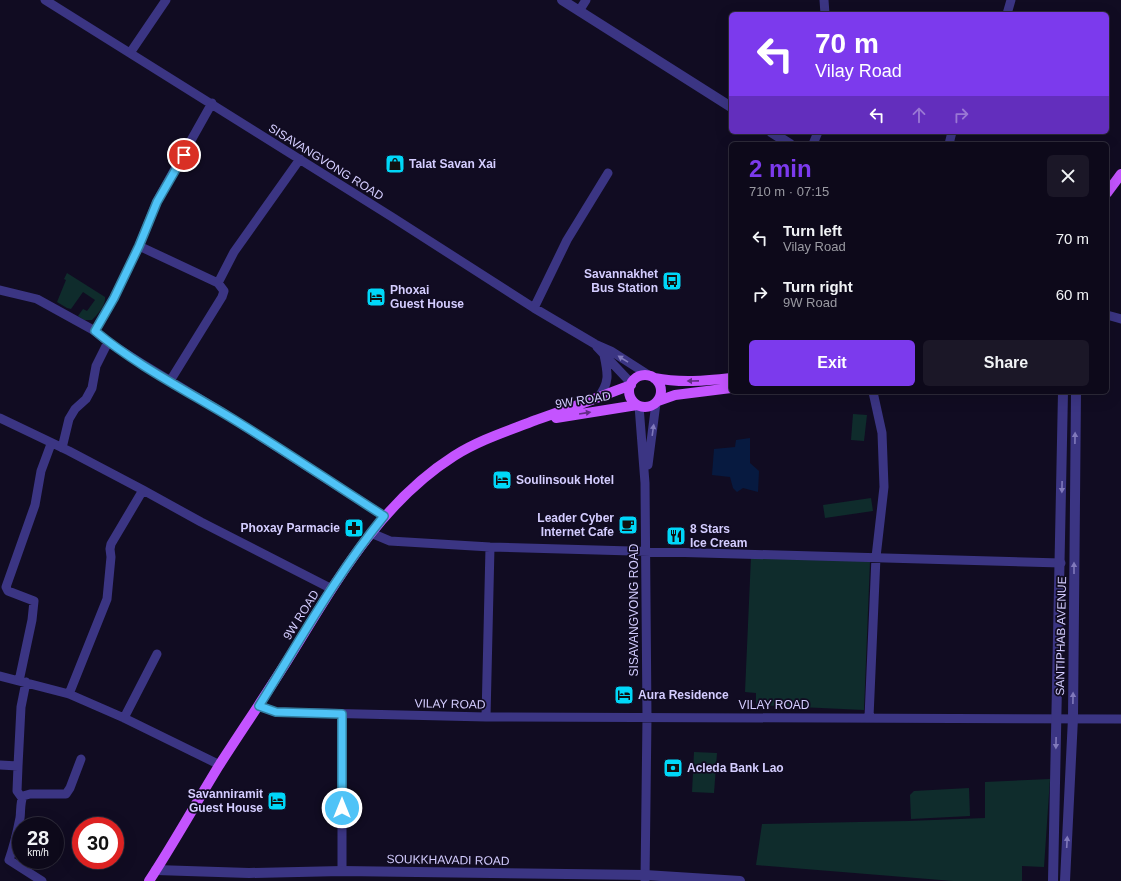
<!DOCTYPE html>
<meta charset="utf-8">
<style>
:root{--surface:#0d091a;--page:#1b1727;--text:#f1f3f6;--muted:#9a9aa2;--line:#2d2a39;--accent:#7c3aed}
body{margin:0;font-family:Helvetica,sans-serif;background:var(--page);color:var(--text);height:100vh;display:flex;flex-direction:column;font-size:15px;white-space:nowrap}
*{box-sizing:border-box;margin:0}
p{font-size:13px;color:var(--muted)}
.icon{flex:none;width:22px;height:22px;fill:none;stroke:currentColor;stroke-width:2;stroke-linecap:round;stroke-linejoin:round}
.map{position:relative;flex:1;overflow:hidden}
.panel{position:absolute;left:729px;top:142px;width:380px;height:252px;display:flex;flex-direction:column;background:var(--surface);border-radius:6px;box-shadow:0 4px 16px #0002,0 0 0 1px var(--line)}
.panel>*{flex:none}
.banner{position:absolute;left:729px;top:12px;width:380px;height:122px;border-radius:6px;box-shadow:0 4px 16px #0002,0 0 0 1px var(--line);background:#7c3aed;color:#fff;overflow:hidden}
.speed{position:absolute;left:12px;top:817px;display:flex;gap:8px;font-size:20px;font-weight:700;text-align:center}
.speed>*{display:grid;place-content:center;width:52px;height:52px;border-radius:50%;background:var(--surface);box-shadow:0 4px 16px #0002,0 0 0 1px var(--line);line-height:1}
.speed small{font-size:10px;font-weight:400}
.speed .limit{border:6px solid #d22;background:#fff;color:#111}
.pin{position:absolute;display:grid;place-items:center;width:34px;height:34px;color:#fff;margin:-17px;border:2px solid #fff;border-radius:50%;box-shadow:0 1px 4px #0007}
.me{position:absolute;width:44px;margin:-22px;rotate:0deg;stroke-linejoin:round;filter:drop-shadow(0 0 3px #0008)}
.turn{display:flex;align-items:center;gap:14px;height:84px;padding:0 20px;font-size:18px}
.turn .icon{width:52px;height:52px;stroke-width:2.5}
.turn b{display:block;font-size:28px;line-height:34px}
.lanes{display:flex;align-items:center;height:38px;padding:0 20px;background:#0003;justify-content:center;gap:20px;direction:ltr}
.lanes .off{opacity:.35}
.round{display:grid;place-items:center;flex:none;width:42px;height:42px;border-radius:6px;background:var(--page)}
.headline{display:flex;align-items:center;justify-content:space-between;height:68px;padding:0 20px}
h1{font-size:24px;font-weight:800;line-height:30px;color:var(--accent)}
.action{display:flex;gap:8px;margin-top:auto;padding:8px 20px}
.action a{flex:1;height:46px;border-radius:6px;background:var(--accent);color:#fff;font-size:16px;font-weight:800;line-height:46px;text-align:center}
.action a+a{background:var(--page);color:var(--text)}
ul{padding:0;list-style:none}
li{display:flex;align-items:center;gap:12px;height:56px;padding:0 20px}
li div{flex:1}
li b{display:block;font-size:15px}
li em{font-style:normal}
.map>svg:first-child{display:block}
.green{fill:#0f2c2c}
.water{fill:#071a40}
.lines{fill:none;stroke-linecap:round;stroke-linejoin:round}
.minor{stroke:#3b3583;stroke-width:9}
.tertiary{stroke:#3b3583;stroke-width:10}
.primary{stroke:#c454ff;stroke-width:10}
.oneway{fill:#8079bb}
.oneway2{fill:#622c85}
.route-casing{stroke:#337fa1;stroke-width:10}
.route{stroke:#4fc3f7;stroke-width:7}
.labels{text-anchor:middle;stroke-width:3.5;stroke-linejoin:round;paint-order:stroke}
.street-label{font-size:12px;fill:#d4cdff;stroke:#110c22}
.poi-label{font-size:12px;font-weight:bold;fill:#d4cdff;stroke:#110c22;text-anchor:start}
</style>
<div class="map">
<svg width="1121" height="881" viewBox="0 0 1121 881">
<rect width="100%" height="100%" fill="#110c22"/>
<!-- green -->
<path class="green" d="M67 273 105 297C106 305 98 314 92 320H84L78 316 83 309 87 311 95 300 83 292 71 309 67 308 57 302 66 280 64 279Z
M853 414 867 415 864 441 851 440Z
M871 498 873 511 825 518 823 505Z
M751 557 870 561 864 710 756 705V693L745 692Z
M694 752 717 753 714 793 692 792Z
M1050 779 1044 867 1022 866V881H953L756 865 762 824 908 821 985 818V782Z
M969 788 970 816 911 819 910 795 914 791Z"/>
<!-- water -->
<path class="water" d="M750 438V463L759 471 758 492 743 488 737 492 733 488 730 477 712 475 714 449 735 447 736 440Z"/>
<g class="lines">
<!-- minor -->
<path class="minor" d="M45 0 392 217 534 308 595 344 611 351 650 376
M824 0 825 14
M579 11 586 0
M1007 14 1011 0
M130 53 166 0
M813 144 818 132
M949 144 952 132
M139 246 218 283
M0 290 37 299 95 331 108 342 141 363 230 417 384 516
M534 308 567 240 608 173
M1107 315 1121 319
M95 331 114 298 139 246 157 201 212 103
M597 347 631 383
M170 381 222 297 224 291 218 283 234 252 300 159
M598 398C610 382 608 374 604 355
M639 406 645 483 647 717 645 881
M0 418 69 451 143 490 201 522 332 589
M62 448 69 419 75 409 86 399 92 388 96 366 108 342
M648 465 656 403
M371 533 390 541 490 547 1061 563
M0 676 69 694 124 718 220 765
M19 681 32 620 34 601 8 591 6 587 35 505 41 471 51 444
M69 694 107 599 111 557 110 549 111 544 143 490
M259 706 276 712 486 717 1121 719
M342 714V871
M486 717 490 547
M869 717 876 557 884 487 882 433 873 392
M124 718 157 654
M0 765 18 766
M22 798 17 791 18 766 21 707 26 682
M42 881 9 860C14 846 17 833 20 818 21 811 20 803 23 796L30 794H66L70 788 81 759"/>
<!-- tertiary -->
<path class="tertiary" d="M562 0 731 107
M771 132 790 144
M156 870 249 873 342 871 645 875 740 881
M1053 881 1063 392
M1065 881 1073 718 1076 392"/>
<!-- primary -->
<path class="primary" d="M1107 193 1121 174
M629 391a16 16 0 1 1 32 0a16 16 0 1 1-32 0Z
M654 378C680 383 705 381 731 378
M658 401 675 395 731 388
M556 418 637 405
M149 881C174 843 196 803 220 764 242 730 265 696 287 661 334 586 377 505 454 456 479 440 508 431 536 420 568 409 599 397 631 385"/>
</g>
<!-- one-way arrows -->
<defs><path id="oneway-solid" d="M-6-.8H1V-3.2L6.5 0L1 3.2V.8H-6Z"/></defs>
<g class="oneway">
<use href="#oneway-solid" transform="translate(623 359) rotate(-148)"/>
<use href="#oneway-solid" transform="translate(653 430) rotate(-82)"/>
<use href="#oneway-solid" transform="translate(1075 438) rotate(-89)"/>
<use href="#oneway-solid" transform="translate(1062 487) rotate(91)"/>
<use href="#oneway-solid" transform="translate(1074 568) rotate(-90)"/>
<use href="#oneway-solid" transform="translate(1073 698) rotate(-89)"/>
<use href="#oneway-solid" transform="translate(1056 743) rotate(91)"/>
<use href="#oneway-solid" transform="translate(1067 842) rotate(-87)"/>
</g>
<g class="oneway2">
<use href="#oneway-solid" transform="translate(693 381) rotate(179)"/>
<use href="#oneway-solid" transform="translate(585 413) rotate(-9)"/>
</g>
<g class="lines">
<defs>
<path id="route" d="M184 155 157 202 139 246 114 298 95 331C135 364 183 389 228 416 281 448 332 483 384 516 336 575 299 642 259 706L276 712 342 714V808"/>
</defs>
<!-- route casing -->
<use href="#route" class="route-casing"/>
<!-- route -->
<use href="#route" class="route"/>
</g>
<!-- icons -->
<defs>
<symbol id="shop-square" viewBox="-11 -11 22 22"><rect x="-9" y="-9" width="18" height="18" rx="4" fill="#00d7f8" stroke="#110c22"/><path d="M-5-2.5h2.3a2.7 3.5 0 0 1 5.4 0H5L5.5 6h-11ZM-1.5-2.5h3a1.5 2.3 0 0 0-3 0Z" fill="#111"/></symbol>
<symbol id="bus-square" viewBox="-11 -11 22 22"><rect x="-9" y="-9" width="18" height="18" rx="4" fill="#00d7f8" stroke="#110c22"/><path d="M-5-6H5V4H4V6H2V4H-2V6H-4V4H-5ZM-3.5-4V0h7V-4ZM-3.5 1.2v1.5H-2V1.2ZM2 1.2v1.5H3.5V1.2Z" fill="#111"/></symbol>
<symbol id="hotel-square" viewBox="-11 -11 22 22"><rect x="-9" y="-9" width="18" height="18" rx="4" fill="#00d7f8" stroke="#110c22"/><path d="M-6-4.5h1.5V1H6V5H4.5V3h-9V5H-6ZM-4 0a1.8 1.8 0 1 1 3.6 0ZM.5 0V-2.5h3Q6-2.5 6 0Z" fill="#111"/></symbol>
<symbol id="cafe-square" viewBox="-11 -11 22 22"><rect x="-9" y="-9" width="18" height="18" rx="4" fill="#00d7f8" stroke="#110c22"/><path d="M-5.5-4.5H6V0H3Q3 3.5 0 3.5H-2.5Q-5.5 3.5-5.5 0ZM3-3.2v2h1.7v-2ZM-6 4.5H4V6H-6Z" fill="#111"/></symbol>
<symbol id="pharmacy-square" viewBox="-11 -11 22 22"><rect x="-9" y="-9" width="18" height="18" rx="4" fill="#00d7f8" stroke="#110c22"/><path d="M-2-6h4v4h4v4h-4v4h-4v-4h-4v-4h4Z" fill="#111"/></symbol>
<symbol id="restaurant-square" viewBox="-11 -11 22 22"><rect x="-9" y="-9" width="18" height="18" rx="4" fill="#00d7f8" stroke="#110c22"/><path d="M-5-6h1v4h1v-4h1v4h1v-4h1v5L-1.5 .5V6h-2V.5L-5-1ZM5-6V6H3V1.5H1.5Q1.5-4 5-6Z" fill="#111"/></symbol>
<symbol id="bank-square" viewBox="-11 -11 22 22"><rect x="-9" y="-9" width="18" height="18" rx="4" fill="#00d7f8" stroke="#110c22"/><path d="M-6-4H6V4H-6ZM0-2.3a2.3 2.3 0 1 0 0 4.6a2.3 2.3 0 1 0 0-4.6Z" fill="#111"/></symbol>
</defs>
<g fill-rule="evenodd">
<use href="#shop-square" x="384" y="153" width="22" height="22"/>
<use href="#bus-square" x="661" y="270" width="22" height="22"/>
<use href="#hotel-square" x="365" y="286" width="22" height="22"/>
<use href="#hotel-square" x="491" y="469" width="22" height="22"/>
<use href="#cafe-square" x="617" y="514" width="22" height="22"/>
<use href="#pharmacy-square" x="343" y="517" width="22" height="22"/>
<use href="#restaurant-square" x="665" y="525" width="22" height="22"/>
<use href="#hotel-square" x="613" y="684" width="22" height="22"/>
<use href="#bank-square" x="662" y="757" width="22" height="22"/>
<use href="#hotel-square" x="266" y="790" width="22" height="22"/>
</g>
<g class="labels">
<!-- street labels -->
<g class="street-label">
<text transform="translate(326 162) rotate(32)" y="4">SISAVANGVONG ROAD</text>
<text transform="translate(583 400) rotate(-9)" y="4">9W ROAD</text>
<text transform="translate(634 610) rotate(-90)" y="4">SISAVANGVONG ROAD</text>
<text transform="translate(301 615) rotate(-58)" y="4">9W ROAD</text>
<text transform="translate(1061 636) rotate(-89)" y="4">SANTIPHAB AVENUE</text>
<text transform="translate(450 704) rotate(1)" y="4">VILAY ROAD</text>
<text x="774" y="709">VILAY ROAD</text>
<text transform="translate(448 860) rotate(1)" y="4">SOUKKHAVADI ROAD</text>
</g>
<!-- poi labels -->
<g class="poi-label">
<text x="409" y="168">Talat Savan Xai</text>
<text x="658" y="278" text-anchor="end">Savannakhet<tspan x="658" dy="14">Bus Station</tspan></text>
<text x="390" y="294">Phoxai<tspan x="390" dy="14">Guest House</tspan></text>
<text x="516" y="484">Soulinsouk Hotel</text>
<text x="614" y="522" text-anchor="end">Leader Cyber<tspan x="614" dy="14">Internet Cafe</tspan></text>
<text x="340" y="532" text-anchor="end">Phoxay Parmacie</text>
<text x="690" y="533">8 Stars<tspan x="690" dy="14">Ice Cream</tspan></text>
<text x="638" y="699">Aura Residence</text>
<text x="687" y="772">Acleda Bank Lao</text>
<text x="263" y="798" text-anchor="end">Savanniramit<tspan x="263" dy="14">Guest House</tspan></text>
</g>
</g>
</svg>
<div class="speed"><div>28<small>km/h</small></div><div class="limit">30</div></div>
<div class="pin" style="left:184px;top:155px;background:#d93025"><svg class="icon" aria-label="arrive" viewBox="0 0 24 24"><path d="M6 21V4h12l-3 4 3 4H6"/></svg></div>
<svg class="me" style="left:342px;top:808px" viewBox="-20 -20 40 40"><circle r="17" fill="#4fc3f7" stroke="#fff" stroke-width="3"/><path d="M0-11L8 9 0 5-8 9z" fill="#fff"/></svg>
<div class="banner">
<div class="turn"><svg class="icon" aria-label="left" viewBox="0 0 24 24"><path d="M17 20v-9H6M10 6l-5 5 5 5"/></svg><div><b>70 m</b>Vilay Road</div></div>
<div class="lanes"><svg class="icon" aria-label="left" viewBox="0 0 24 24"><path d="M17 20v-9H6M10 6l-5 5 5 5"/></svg><svg class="icon off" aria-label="ahead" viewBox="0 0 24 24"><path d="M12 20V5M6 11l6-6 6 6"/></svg><svg class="icon off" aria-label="right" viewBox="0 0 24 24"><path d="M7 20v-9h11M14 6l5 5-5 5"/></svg></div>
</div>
<section class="panel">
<div class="headline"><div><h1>2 min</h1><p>710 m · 07:15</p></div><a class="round"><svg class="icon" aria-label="close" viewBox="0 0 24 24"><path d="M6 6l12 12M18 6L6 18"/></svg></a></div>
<ul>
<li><svg class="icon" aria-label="left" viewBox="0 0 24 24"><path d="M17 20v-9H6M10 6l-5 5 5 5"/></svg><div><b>Turn left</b><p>Vilay Road</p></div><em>70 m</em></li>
<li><svg class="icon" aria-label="right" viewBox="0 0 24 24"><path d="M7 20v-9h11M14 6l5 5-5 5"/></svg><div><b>Turn right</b><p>9W Road</p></div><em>60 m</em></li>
</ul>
<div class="action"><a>Exit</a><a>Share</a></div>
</section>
</div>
